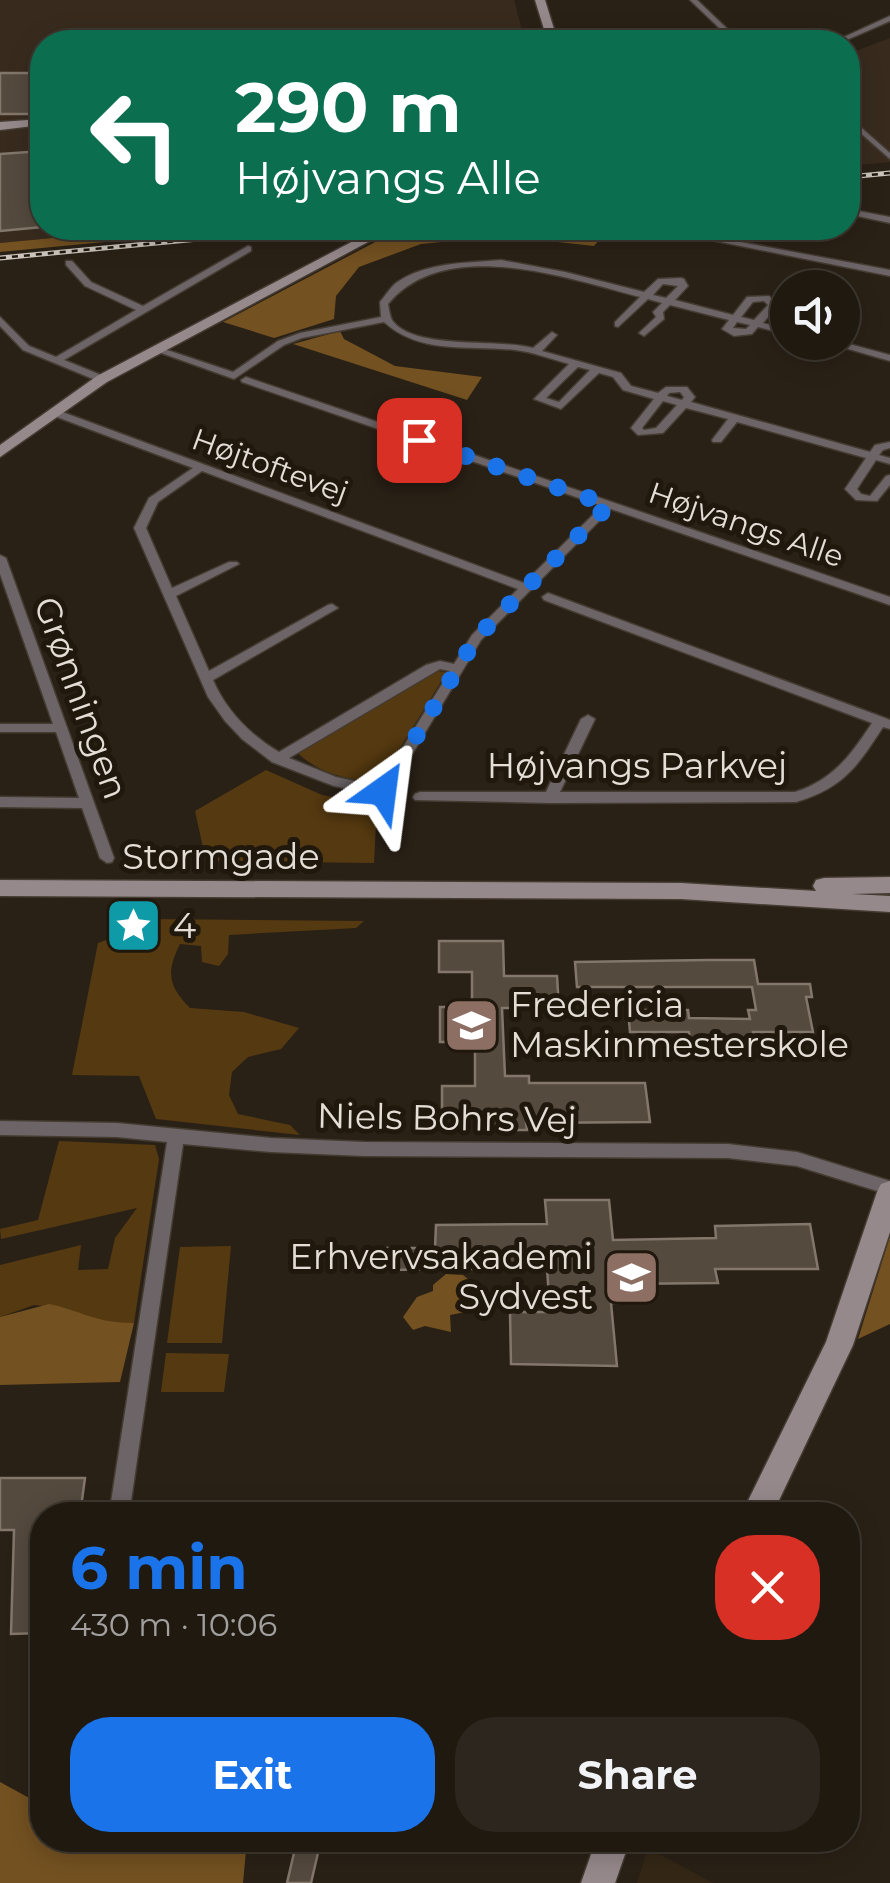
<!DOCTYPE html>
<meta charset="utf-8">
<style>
:root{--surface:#201910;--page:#2d261e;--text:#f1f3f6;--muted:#a2a09f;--line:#3d3830;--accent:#1a73e8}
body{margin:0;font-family:Montserrat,sans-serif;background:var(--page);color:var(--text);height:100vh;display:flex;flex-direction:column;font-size:38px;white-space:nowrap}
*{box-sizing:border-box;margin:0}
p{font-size:32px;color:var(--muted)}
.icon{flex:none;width:55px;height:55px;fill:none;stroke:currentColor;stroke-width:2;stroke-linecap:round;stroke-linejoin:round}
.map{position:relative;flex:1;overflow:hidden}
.sheet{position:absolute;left:30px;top:1502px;width:830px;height:350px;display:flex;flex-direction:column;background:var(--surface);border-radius:40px;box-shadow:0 5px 25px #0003,0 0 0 2px var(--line)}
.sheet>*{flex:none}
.hud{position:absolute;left:30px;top:30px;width:830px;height:210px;border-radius:40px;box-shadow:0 5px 25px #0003,0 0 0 2px var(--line);background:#0b6e4f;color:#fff;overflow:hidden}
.controls{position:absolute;left:770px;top:270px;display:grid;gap:20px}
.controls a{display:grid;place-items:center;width:90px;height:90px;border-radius:50%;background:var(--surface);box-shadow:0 5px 25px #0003,0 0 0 2px var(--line);font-size:50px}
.pin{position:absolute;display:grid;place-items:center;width:85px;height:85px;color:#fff;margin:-42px;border-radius:20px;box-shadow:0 5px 15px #0006}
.me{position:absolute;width:110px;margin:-55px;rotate:31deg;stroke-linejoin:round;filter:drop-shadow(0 0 8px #0008)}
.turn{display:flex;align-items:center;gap:35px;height:210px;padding:0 40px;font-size:45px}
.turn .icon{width:130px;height:130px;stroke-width:2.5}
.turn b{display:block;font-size:70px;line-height:85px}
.round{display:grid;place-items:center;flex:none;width:105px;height:105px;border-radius:40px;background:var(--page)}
.overview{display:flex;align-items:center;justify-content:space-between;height:170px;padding:0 40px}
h1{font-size:60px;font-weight:700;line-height:75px;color:var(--accent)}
.button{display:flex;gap:20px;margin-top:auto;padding:20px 40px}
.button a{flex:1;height:115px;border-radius:40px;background:var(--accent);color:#fff;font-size:40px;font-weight:700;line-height:115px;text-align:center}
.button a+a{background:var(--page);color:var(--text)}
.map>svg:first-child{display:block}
.built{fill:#342716}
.industrial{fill:#382b1e}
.green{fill:#553910}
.forest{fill:#735121}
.building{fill:#544a3e;stroke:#82776a;stroke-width:2.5}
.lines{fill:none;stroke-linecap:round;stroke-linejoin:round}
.street-casing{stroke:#443b31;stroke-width:3}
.secondary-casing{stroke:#443b31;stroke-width:3}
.street{fill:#6c6466;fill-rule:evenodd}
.secondary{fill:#96898c;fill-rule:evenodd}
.rail-casing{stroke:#cbc5bd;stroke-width:5}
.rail{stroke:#20180d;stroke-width:2.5;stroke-dasharray:6;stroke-linecap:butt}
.route{stroke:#1a73e8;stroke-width:18;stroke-dasharray:0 32.4}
.labels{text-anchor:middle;stroke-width:10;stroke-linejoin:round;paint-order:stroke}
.far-street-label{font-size:30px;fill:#e4ded7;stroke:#20180d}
.street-label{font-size:35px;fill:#e4ded7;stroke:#20180d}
.poi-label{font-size:35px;fill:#e4ded7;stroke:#20180d;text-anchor:start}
</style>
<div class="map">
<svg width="890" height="1883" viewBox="0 0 890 1883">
<rect width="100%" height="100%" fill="#2a2116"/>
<!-- built -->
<path class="built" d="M648 1848 713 1883H637Z"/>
<!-- industrial -->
<path class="industrial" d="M0 0H514L525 42H42V228H155H108L105 233 0 243Z
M890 38V162L848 166V54Z"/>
<!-- green -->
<path class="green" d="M437 671 447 672 379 782C352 782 315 772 297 752Z
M266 770 322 795 377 805 374 863 206 861 195 811Z
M148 919 364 921 356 928 229 935 228 954 219 966 202 962 201 946 180 944C166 972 168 986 190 1008L244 1012 299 1028 281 1049 248 1057 232 1072 229 1095 238 1114 290 1125 300 1135 156 1119 139 1076 72 1075 98 943 140 928Z
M59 1141 155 1145 159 1159 134 1323H108L88 1319 66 1308 34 1305 0 1317V1265L81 1245 78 1270 108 1269 115 1238 137 1208 1 1239 0 1229 38 1220Z
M231 1246 222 1343H167L180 1247Z
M166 1353 229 1354 224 1392H161Z"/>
<!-- forest -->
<path class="forest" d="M108 228H143L161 234 251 228 0 252V243L105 233Z
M402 228H609L594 246 504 236 421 244 359 267 336 296 334 319 274 338 223 322Z
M340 331 344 339 395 366 482 377 467 400 293 344Z
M890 1236V1324L858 1339Z
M446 1274 463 1275 475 1285 471 1311 450 1315 451 1332 425 1326 413 1330 403 1317 417 1297 433 1291V1285Z
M49 1304C83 1311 94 1323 134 1323L120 1382 0 1385V1317Z
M0 1782 42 1805V1840H247L243 1883H0Z"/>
<!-- building -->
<path class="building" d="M0 73H42L40 114H0Z
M42 151V227L0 231V154Z
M439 941H503L504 976H557L559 1008H502L505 1076H529V1083H645L650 1122 526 1123 527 1130H479V1116L442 1117V1086H475V1042H440V1007H472V972H439Z
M708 960H754L758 984H810L812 997H806L813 1032H753L755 1041H690L689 1032H630L628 1010H688L689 1018 750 1019 748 1010H756L752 987H577L575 962Z
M545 1200H609L613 1240 716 1238 715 1226 810 1224 818 1269H715L718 1283 616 1284 618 1303H611L617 1366 511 1364 510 1312H550L547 1268 386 1270 387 1248H435L436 1225 547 1224Z
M0 1478H85L80 1515H42V1633L11 1634 14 1530H0Z
M297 1840H321L311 1883H287Z"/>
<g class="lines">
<defs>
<path id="street" d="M690 0H697L741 42H734Z
M890 16V21L842 42H833Z
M848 116 890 153V159L848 122Z
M848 209 890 217V223L848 214Z
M609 228H624L620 231Z
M651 228H666L890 270V276Z
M248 246 251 247V251L64 360 106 377V381H98L23 350 0 326V317L29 346 56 357 136 310 85 286 66 265V261H72L91 282 143 306Z
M501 260 565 272 644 292 658 279 681 278 684 279 688 286 675 300 733 315 747 297 769 296 778 305 763 323 788 329V335L758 327 752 334 734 336 722 329 729 320 670 305 663 312 664 319 644 336 639 333 656 317 653 312 662 303 648 299 618 327 615 326V322L640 297C567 278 445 235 388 304 389 309 390 316 392 320 414 351 499 338 533 348L552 332 557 335 542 351 621 373 631 386 658 393 666 387H687L695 397 691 402 870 452 875 445 890 442V448L883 450 879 455 890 458V464L876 460 857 489 861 494 870 496 886 476 890 475V485L877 501 856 500 845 489 866 458 737 422 721 442H713L712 440 728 419 686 408 663 433 638 435 631 428 654 399 623 390 613 377 599 373 561 409 534 399 569 364C551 359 533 352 515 350 470 345 420 355 384 322L302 338 284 345 234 379 150 349 158 347 233 372 278 341 300 333 381 317 380 302C385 296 390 288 396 283 426 262 466 263 501 260ZM663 284 678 286 666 298 653 295ZM764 301 768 305 754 320 741 317 753 302ZM737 322 750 325 746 329 733 328ZM578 367 590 370 559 402 546 398ZM680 392 684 397 682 400 667 396 669 393ZM663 401 677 405 656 428 644 430 642 428Z
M824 342H842L890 355V361Z
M246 377 890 597V605L611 509 481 640 388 794 383 796 334 786 272 762 242 739 225 721 208 697 134 528 149 498 193 468 49 414V410H57L524 583 602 506 242 382 241 380ZM202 471 518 589 472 635 454 664 440 661 426 665 279 752C250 735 226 710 213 680L338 608 332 604 328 605 209 671 176 596 239 564 237 562H229L172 588 146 528 158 502ZM440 669 450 671 379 786 336 777 289 758Z
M0 555 6 558 114 858 112 862 107 863 100 858 82 808 0 807V797L79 798 56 732H0V724H53L0 574Z
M548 593 885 718 890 720V729L883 727C857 767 843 788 796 802L550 803 415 800 413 797 415 794 420 792H546L581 719 588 715 595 719 560 792H795C833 780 851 755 872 723L544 600 542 597Z
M0 1121 117 1123 271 1138 364 1142 728 1144 797 1152 890 1181V1195L797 1166 728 1158 364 1156 271 1152 183 1144 129 1515H109L167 1142 117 1137 0 1135Z"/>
<path id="secondary" d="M535 0H545L558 42H548Z
M42 119V125L0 130V122Z
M378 228H394L107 382 0 457V445L97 376Z
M890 877V893L852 894 890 896V912L681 899 0 896V880L681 883 816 891 813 886 816 880 824 878Z
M890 1181V1232L853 1345 772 1515H741L826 1342 877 1192 881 1184Z
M596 1840H630L615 1883H581Z"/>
</defs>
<!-- street casing -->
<use href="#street" class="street-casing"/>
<!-- secondary casing -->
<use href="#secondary" class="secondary-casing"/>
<!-- street -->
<use href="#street" class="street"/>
<!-- secondary -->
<use href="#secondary" class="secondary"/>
<defs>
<path id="rail" d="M848 177 890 173
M0 258 314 228"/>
</defs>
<!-- rail casing -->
<use href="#rail" class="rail-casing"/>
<!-- rail -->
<use href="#rail" class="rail"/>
</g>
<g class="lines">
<!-- route -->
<path class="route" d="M383 791 476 638 609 505 419 440"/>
</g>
<!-- icons -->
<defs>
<symbol id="sight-square" viewBox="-11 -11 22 22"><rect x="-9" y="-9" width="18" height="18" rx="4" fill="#0f9aa8" stroke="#20180d"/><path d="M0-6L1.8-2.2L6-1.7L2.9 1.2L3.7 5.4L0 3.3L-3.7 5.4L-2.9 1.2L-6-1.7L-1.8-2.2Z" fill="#fff"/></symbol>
<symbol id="university-square" viewBox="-11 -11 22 22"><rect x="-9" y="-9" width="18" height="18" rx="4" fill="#8d6e63" stroke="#20180d"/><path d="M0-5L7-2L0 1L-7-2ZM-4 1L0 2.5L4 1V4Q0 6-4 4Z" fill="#fff"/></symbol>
</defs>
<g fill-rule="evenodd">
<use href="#sight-square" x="102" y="894" width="63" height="63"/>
<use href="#university-square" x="440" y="994" width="63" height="63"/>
<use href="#university-square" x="600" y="1246" width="63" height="63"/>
</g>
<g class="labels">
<!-- far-street labels -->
<g class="far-street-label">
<text transform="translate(270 466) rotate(20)" y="10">Højtoftevej</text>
<text transform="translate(746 525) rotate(19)" y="10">Højvangs Alle</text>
</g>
<!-- street labels -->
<g class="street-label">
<text transform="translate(81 698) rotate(70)" y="12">Grønningen</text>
<text x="637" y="778">Højvangs Parkvej</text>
<text x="221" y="869">Stormgade</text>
<text transform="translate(447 1118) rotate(1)" y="12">Niels Bohrs Vej</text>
</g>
<!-- poi labels -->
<g class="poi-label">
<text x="173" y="938">4</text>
<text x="510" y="1017">Fredericia<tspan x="510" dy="40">Maskinmesterskole</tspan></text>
<text x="593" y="1269" text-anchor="end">Erhvervsakademi<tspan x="593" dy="40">Sydvest</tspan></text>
</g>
</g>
</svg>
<div class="controls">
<a><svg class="icon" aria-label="sound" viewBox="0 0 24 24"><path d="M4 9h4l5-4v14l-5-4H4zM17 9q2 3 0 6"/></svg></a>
</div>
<div class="pin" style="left:419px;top:440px;background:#d93025"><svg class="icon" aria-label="arrive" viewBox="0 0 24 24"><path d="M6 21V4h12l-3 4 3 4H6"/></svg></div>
<svg class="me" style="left:383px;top:791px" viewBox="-20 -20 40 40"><path d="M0-17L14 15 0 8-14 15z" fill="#1a73e8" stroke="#fff" stroke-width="4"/></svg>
<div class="hud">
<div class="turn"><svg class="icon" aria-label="left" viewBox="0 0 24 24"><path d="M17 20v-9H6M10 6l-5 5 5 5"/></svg><div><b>290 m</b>Højvangs Alle</div></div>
</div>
<section class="sheet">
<div class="overview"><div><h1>6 min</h1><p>430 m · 10:06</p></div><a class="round" style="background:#d93025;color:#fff"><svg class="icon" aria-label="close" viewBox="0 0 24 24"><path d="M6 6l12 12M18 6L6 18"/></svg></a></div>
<div class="button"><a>Exit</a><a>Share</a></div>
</section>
</div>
